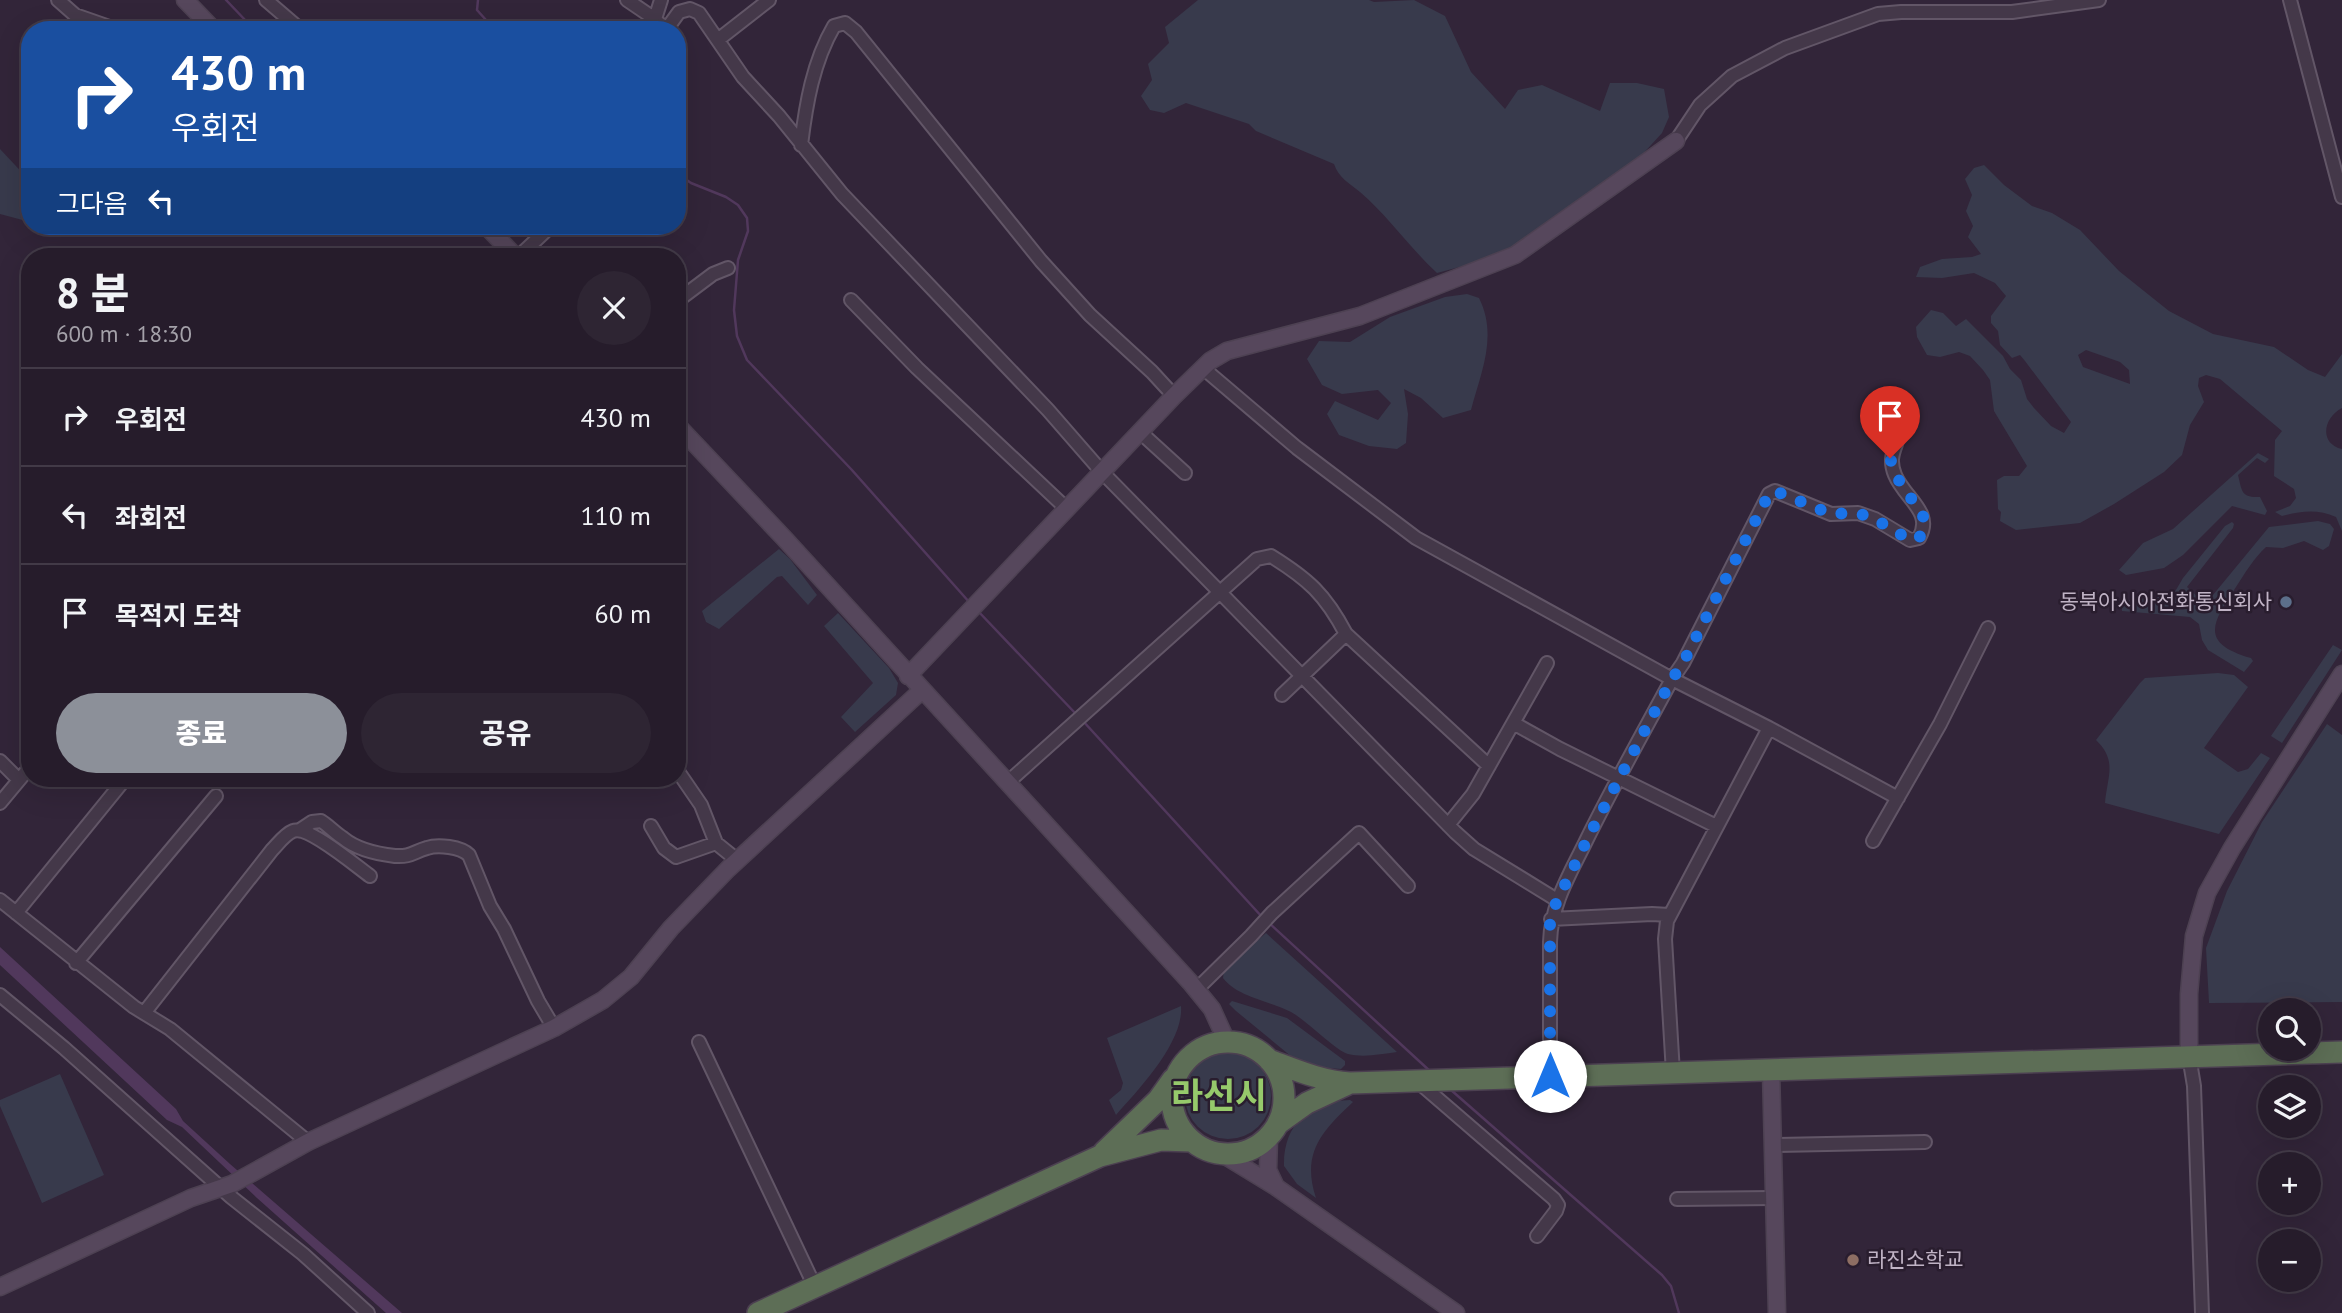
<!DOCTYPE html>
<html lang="ko">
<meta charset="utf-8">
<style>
:root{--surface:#261c2b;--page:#2e2533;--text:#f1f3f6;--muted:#a4a1a9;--line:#423a47;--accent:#8c9099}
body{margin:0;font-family:"PT Sans","Noto Sans KR",sans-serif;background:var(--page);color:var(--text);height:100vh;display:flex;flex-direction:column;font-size:26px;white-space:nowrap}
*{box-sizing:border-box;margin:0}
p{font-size:23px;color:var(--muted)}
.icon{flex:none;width:38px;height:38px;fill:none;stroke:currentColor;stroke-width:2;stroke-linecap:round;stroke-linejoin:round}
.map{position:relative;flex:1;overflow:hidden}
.details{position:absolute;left:21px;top:248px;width:665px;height:539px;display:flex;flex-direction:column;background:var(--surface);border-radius:28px;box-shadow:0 7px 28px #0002,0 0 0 2px var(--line)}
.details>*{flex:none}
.guide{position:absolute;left:21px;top:21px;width:665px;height:214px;border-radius:28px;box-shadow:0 7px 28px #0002,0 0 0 2px var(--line);background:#1a4fa0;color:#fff;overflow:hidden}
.buttons{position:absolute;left:2258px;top:998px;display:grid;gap:14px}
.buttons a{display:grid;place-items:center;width:63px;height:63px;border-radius:50%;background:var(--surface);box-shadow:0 7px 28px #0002,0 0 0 2px var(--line);font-size:35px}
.pin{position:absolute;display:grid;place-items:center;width:60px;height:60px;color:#fff;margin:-72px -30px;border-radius:50% 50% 50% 0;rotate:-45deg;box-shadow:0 0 7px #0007}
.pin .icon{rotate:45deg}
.me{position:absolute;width:77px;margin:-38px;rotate:0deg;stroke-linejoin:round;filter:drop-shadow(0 0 5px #0008)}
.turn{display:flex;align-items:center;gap:24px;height:147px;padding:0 35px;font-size:32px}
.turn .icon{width:91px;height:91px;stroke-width:2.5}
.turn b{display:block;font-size:49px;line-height:60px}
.then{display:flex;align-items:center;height:66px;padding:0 35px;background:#0003;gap:14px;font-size:26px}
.round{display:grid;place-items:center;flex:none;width:74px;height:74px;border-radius:37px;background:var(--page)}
.head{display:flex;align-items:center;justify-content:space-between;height:119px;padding:0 35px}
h1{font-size:42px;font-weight:800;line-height:52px}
.action{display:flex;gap:14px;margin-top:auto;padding:14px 35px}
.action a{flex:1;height:80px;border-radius:42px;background:var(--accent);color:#fff;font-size:28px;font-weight:800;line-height:80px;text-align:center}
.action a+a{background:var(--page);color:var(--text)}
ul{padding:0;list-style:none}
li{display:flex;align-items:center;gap:21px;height:98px;padding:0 35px;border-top:2px solid var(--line)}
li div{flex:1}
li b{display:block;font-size:26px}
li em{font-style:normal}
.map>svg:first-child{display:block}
.green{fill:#383a4c;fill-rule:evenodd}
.water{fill:#51385c}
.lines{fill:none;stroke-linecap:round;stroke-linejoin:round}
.stream{stroke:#51385c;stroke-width:2.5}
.street-casing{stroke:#625667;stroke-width:16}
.secondary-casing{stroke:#4d4152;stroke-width:19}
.highway-casing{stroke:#4c4051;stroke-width:24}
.street{stroke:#443849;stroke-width:12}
.secondary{stroke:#56475c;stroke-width:16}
.highway{stroke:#5d6e56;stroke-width:21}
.route{stroke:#1a73e8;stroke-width:12;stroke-dasharray:0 21.6}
.service-dot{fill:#5c6f8a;stroke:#291d2e;stroke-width:2.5}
.education-dot{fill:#8d6e63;stroke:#291d2e;stroke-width:2.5}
.labels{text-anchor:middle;stroke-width:5;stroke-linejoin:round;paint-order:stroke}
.poi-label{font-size:21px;fill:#c0b3c5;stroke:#291d2e;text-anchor:end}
.town-label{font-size:35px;font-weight:bold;fill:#96c96b;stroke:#291d2e}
</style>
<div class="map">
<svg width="2342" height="1313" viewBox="0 0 2342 1313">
<rect width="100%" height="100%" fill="#322539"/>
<!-- green -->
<path class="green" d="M1198 0H1369L1374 2 1414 0 1445 16 1471 72 1505 109 1518 90 1542 85 1600 111 1610 83H1637L1664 89 1669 117 1662 133 1640 157 1518 244 1493 258 1437 273C1409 247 1388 216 1360 192 1350 184 1338 177 1334 164L1256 131 1249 124 1186 103 1164 113 1150 110 1141 96 1152 80 1148 64 1169 43 1165 27Z
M0 149 30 181V222L0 214Z
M1984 165 2004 185 2032 206 2052 213 2080 230 2119 271 2169 311 2213 334 2274 347 2308 370 2325 377 2342 354V408C2324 417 2318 443 2342 449V531L2336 517C2318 509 2301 511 2282 516L2275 512 2290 506 2296 498 2294 489 2274 476 2275 440 2282 431 2220 379 2206 375 2199 378 2198 386 2204 402 2190 425 2182 455 2164 472 2114 504 2080 523 2016 530 2000 521 2001 512 1998 509 1997 480 2004 476H2019L2027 466 1994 411 1990 380 1983 370 1970 356 1959 352 1940 357 1927 355 1917 337 1916 327 1931 310 1943 313 1956 326 1966 319 2003 356 2010 369 2021 380 2027 399 2034 408 2051 426 2064 433 2071 422 2025 361 2020 355 2012 358 2000 345 1998 331 1991 323V316L2006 296 1995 283 1974 273 1942 278 1916 277 1920 267 1942 259 1972 257 1981 254 1968 237 1973 226 1966 211 1972 195 1965 179 1974 168ZM2086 350 2120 362 2129 370 2130 384 2083 367 2078 355Z
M1467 294 1479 298C1498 336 1481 372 1471 410L1443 418 1421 398 1404 389 1408 414 1406 443 1397 449 1369 446 1339 435 1327 414 1335 401 1378 420 1391 403 1378 390 1342 394 1322 385 1307 359 1319 341 1350 342 1390 317 1445 297Z
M2258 453 2269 459 2265 463 2257 458 2238 475C2242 491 2241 498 2260 497L2267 511 2265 515 2232 506 2183 555 2164 568 2126 575 2119 570 2143 543 2173 529Z
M2318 521 2330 524 2334 529 2329 546 2323 550 2304 541 2283 548 2266 547C2254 558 2245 573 2236 587 2212 623 2199 643 2251 658L2253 661 2244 672 2208 650 2202 640 2199 624 2190 617 2122 611V601L2173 595 2183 578 2225 526 2232 522 2234 524 2233 528 2187 587 2200 599 2208 601 2269 527Z
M779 549 790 559 817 595 808 605 782 576 777 577 719 629 706 622 702 611Z
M838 613 889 668 898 683 896 695 855 732 841 717 873 683 824 626Z
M2333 645 2342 650 2282 743 2271 736Z
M2218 673 2234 675 2248 687 2204 748 2238 772 2248 769 2261 753 2270 758 2219 834 2105 803C2107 777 2118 761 2096 740L2140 683 2145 678Z
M2327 724 2342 735V1002L2209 1003 2206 948 2227 891 2262 822Z
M1266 933 1397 1052C1381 1054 1364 1058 1348 1054 1336 1051 1306 1020 1291 1012 1270 1001 1237 997 1223 978L1224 970Z
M1232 1001 1287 1018 1345 1061V1065L1341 1069 1313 1067 1298 1062 1236 1011 1229 1004Z
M1181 1006C1184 1042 1139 1089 1116 1115L1109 1100 1121 1090 1123 1083 1107 1038Z
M1185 1096a43 43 0 1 1 86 0a43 43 0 1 1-86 0Z
M60 1074 104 1175 42 1203 0 1106V1100Z
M1350 1100 1353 1102C1322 1131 1301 1153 1316 1198L1297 1184 1284 1166C1283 1124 1310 1101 1350 1100Z"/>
<!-- water -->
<path class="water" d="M0 947 176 1109 183 1121 230 1164 402 1313H386L257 1198 182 1127 167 1120 0 965Z"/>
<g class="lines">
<!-- stream -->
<path class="stream" d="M226 0 247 22 259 30
M478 0 477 10 486 20 495 22 499 30
M677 173 691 183 726 197 738 205 747 218 748 231 738 260 734 310 737 336 747 360 851 469 970 603
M977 610 1076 714
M1083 721 1263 918
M1268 922 1431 1072
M1451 1090 1662 1275 1671 1286 1679 1313"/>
<defs>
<path id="street" d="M58 0 75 15 118 30
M266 0 301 30
M627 0 655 19 665 30
M2290 0 2342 197
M655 19 661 0
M666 30 679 12 690 9 699 13 743 77 779 116 842 194 1048 410 1102 472 1455 832 1474 849 1557 900
M719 39 769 0
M1676 141 1700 105 1732 76 1785 48 1878 14 1901 12H2012L2099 0
M801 145C806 104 813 62 834 26L845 23 856 32 1041 261 1090 315 1152 372 1174 396
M518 257 551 226
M851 300 917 368 1067 509
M677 301 713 274 728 268
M1203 368 1297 448 1416 538 1672 679 1769 728 1898 798
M1140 432 1185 473
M1346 634 1489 766
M1515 724 1560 749 1716 826
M0 761 19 780
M677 770 701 805 716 843 737 860
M1007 783 1257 559 1271 556C1308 579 1325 594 1346 634L1282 695
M0 803 30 767
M1448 825 1473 794 1547 663
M651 826 664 848 676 857 716 843
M300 830 312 822 321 821C329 826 335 833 343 838 356 849 378 854 395 856 411 857 413 852 427 848 438 844 461 847 469 855L490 906 504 929 538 1001 554 1028
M1873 841 1940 724 1988 628
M0 900 134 1007 170 1029 308 1142
M16 913 125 779
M1551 919 1652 914 1669 915
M76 963 216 796
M1196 990 1251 936 1272 913 1359 833 1408 886
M0 995 64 1048 231 1197 303 1254 368 1313
M144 1013 272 850C278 844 285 834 293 831 308 825 356 866 370 876
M699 1042 815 1287
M2189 1056 2194 1086 2202 1313
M1673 1073 1665 939 1667 921 1769 728
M1550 1076V942C1551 904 1570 874 1586 841 1613 786 1643 733 1672 679L1683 663 1769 494 1775 491 1831 514 1858 513 1875 519 1910 540 1919 538C1934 512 1905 499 1895 475 1886 453 1900 446 1899 427 1899 420 1893 412 1891 406
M1416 1080 1554 1199 1558 1205 1556 1211 1537 1236
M1773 1145 1925 1142
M1677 1199 1774 1198"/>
<path id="secondary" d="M185 0 214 30
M486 226 516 257
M677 425 783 537 1190 982 1212 1009 1227 1042
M908 676 1174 396 1210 361 1227 351 1360 316 1515 255 1676 141
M2189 1056V994L2194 936 2207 893 2232 848 2342 674
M1771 1071 1777 1313
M1269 1137 1268 1170 1276 1187
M1222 1154 1276 1187 1456 1313
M0 1287 191 1198 232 1184 308 1142 554 1028 603 1000 631 977 671 928 728 869 921 691"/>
<path id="highway" d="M1172 1098a56 56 0 1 1 112 0a56 56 0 1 1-112 0Z
M1269 1060C1296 1070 1321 1081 1350 1083L2342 1052
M1279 1123 1307 1103 1350 1083
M1104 1152 1158 1100 1173 1079
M758 1313 1100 1156 1161 1140 1191 1141"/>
</defs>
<!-- street casing -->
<use href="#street" class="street-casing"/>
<!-- secondary casing -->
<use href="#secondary" class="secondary-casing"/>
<!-- highway casing -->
<use href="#highway" class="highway-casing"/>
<!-- street -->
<use href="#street" class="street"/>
<!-- secondary -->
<use href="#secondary" class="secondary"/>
<!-- highway -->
<use href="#highway" class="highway"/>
</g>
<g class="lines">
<!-- route -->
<path class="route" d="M1550 1076V924L1556 903 1591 832 1672 679 1683 663 1769 494 1775 491 1831 514 1858 513 1875 519 1910 540 1919 538 1925 528 1923 516 1896 476 1890 458"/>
</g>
<!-- markers -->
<circle class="service-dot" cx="2286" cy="602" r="7"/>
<circle class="education-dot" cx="1853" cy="1260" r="7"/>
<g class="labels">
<!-- poi labels -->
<g class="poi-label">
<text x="2272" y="609">동북아시아전화통신회사</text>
<text x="1867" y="1267" text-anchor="start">라진소학교</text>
</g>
<!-- town labels -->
<g class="town-label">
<text x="1219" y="1108">라선시</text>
</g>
</g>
</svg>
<div class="buttons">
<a><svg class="icon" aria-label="search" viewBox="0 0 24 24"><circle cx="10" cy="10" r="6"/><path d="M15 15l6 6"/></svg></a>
<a><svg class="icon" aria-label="layers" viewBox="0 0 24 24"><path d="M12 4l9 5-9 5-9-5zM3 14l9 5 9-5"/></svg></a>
<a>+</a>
<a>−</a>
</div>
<div class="pin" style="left:1890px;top:458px;background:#d93025"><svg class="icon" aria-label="arrive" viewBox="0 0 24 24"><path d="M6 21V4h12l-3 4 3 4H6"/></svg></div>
<svg class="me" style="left:1550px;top:1076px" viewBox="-20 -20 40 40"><circle r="19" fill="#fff"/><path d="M0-13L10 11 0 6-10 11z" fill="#1a73e8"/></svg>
<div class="guide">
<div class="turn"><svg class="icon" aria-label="right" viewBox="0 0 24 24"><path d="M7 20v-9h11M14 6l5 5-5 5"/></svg><div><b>430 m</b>우회전</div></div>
<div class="then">그다음<svg class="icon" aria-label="left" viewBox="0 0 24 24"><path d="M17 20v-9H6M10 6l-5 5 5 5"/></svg></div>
</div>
<section class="details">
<div class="head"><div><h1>8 분</h1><p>600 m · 18:30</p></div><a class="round"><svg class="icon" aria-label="close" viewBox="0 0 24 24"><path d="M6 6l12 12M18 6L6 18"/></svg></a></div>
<ul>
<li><svg class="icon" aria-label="right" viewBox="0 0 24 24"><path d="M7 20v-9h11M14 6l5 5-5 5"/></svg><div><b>우회전</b></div><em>430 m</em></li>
<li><svg class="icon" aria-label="left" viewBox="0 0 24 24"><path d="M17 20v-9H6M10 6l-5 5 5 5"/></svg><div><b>좌회전</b></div><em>110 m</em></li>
<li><svg class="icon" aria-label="arrive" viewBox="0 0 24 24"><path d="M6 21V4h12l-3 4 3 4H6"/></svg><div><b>목적지 도착</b></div><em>60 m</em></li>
</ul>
<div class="action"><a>종료</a><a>공유</a></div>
</section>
</div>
